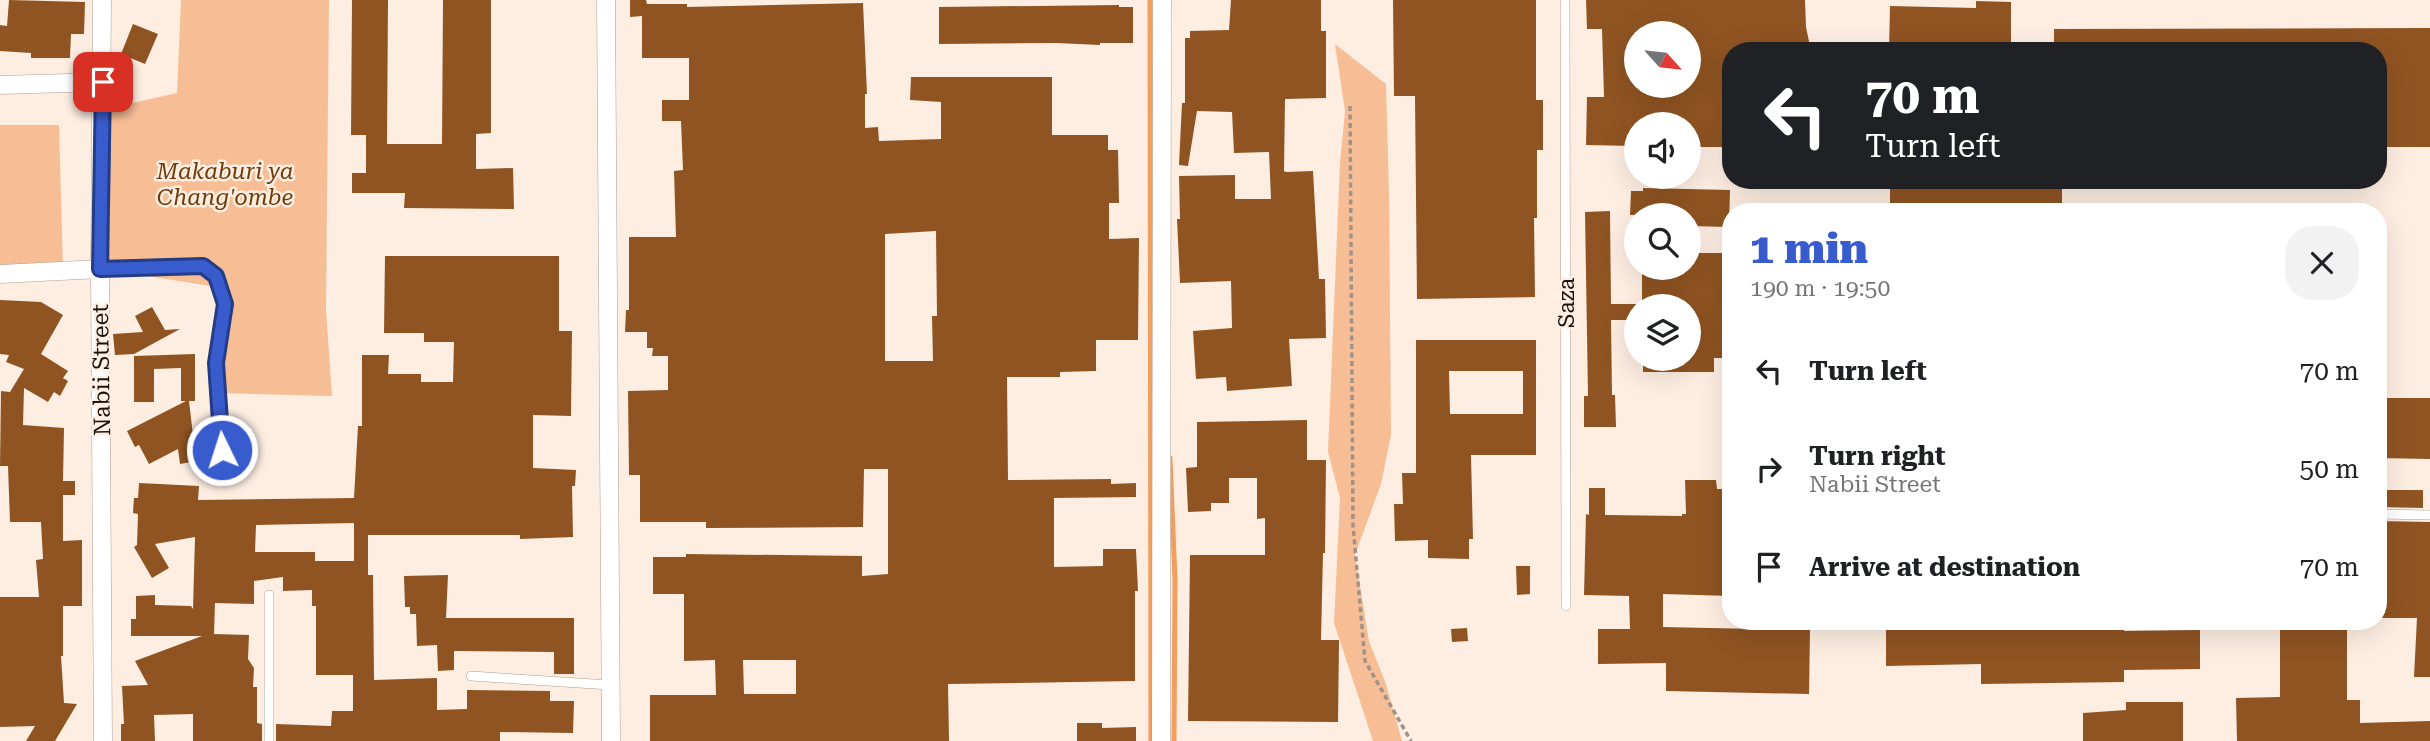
<!DOCTYPE html>
<meta charset="utf-8">
<style>
:root{--surface:#fff;--page:#f2f2f2;--text:#202124;--muted:#757577;--accent:#385ccd}
body{margin:0;font-family:"Roboto Serif",serif;background:var(--page);color:var(--text);height:100vh;display:flex;flex-direction:column;font-size:26px;white-space:nowrap}
*{box-sizing:border-box;margin:0}
p{font-size:23px;color:var(--muted)}
.icon{flex:none;width:38px;height:38px;fill:none;stroke:currentColor;stroke-width:2;stroke-linecap:round;stroke-linejoin:round}
.map{position:relative;flex:1;overflow:hidden}
.drawer{position:absolute;left:1722px;top:203px;width:665px;height:427px;display:flex;flex-direction:column;background:var(--surface);border-radius:28px;box-shadow:0 7px 28px #0002}
.drawer>*{flex:none}
.banner{position:absolute;left:1722px;top:42px;width:665px;height:147px;border-radius:28px;box-shadow:0 7px 28px #0002;background:#202124;color:#fff;overflow:hidden}
.needle{width:46px;rotate:117deg}
.controls{position:absolute;left:1624px;top:21px;display:grid;gap:14px}
.controls a{display:grid;place-items:center;width:77px;height:77px;border-radius:50%;background:var(--surface);box-shadow:0 7px 28px #0002;font-size:35px}
.pin{position:absolute;display:grid;place-items:center;width:60px;height:60px;color:#fff;margin:-30px;border-radius:14px;box-shadow:0 4px 10px #0006}
.me{position:absolute;width:77px;margin:-38px;rotate:356deg;stroke-linejoin:round;filter:drop-shadow(0 0 5px #0008)}
.turn{display:flex;align-items:center;gap:24px;height:147px;padding:0 28px;font-size:32px}
.turn .icon{width:91px;height:91px;stroke-width:2.5}
.turn b{display:block;font-size:49px;line-height:60px}
.round{display:grid;place-items:center;flex:none;width:74px;height:74px;border-radius:28px;background:var(--page)}
.headline{display:flex;align-items:center;justify-content:space-between;height:119px;padding:0 28px}
h1{font-size:42px;font-weight:800;line-height:52px;color:var(--accent)}
ul{padding:0;list-style:none}
li{display:flex;align-items:center;gap:21px;height:98px;padding:0 28px}
li div{flex:1}
li b{display:block;font-size:26px}
li em{font-style:normal}
.map>svg:first-child{display:block}
.green{fill:#f7be96}
.lines{fill:none;stroke-linecap:round;stroke-linejoin:round}
.stream{stroke:#f19e5e;stroke-width:5}
.building{fill:#905422;fill-rule:evenodd}
.lane-casing{stroke:#af9d90;stroke-width:10}
.street-casing{stroke:#af9d90;stroke-width:19}
.path{stroke:#9e9289;stroke-width:3.5;stroke-dasharray:5 3.5;stroke-linecap:butt}
.lane{stroke:#fff;stroke-width:9}
.street{stroke:#fff;stroke-width:18}
.route-casing{stroke:#243c85;stroke-width:18}
.route{stroke:#385ccd;stroke-width:12}
.labels{text-anchor:middle;stroke-width:5;stroke-linejoin:round;paint-order:stroke}
.park-label{font-size:23px;font-style:italic;fill:#703b08;stroke:#feeee2}
.street-label{font-size:23px;fill:#18120d;stroke:#feeee2}
</style>
<div class="map">
<svg width="2430" height="741" viewBox="0 0 2430 741">
<rect width="100%" height="100%" fill="#feeee2"/>
<!-- green -->
<path class="green" d="M181 0H329L326 310 332 396 219 393 217 287 109 270 101 110 177 93Z
M1335 44 1386 84 1389 193 1391 435 1381 484 1355 555 1369 641 1386 684 1402 741H1373L1334 623 1340 498 1328 452 1340 163 1345 111Z
M0 125H59L63 268 0 273Z"/>
<g class="lines">
<!-- stream -->
<path class="stream" d="M1150 0 1151 741
M1170 458 1175 580 1174 741"/>
</g>
<!-- building -->
<path class="building" d="M9 0 85 2 84 34H71L70 58H31V53L0 51V25L7 26Z
M352 0H388L387 144H442L443 0H491V133L476 134V169L513 168 514 209 404 208 405 193H352V173H366V135H351Z
M630 0H646L647 4H687V7L863 3 867 94H865V128L878 127 879 141 941 139V102L910 100 911 77H1052V135H1108V150H1118L1119 203H1109V239L1139 238 1138 340H1096V371L1060 372V377H1007L1008 480 1111 479V484L1136 483V497L1054 498V567L1103 566V549H1136L1138 591H1135V681L948 684 949 741H650V695H716L715 660 684 661V594H653V557H686V554L862 556V576L888 574V469H864L863 527 706 528V522H640V475H629L628 391 668 390V356H652L653 348H647V332H625L626 310H629V237H676L674 171 683 170 681 121H662V100H689V58H642V16L630 17ZM936 231 937 316H932L933 361H885V234ZM743 660H796V694H744Z
M1231 0H1321V31H1326V98L1285 99 1284 171 1286 172 1313 171 1319 279H1325L1326 338 1289 339 1292 386 1227 391 1226 377 1196 379 1193 331 1232 328 1231 281 1180 283 1177 219H1180L1179 176 1235 175V199H1271L1269 152 1234 153 1232 112 1197 111 1188 166 1179 165 1182 103H1185V38H1190V31L1229 30Z
M1393 0H1536V100H1543V150H1537V218H1534L1535 297 1417 299 1415 96H1394Z
M1586 0H1805L1806 27 1811 51H1731V147H1689V124H1636V146L1586 145 1587 97H1604L1602 29H1587ZM1636 33H1689V86H1636Z
M1976 1 2011 2V51H1889L1890 6 1976 8Z
M1119 5V7H1133V43H1100V45L1056 43 939 44V7Z
M133 24 158 34 145 64 121 54Z
M2430 28V147H2378V51H2054V29Z
M1890 180 2062 182V212H1890Z
M1643 188 1730 190 1729 227 1689 226V215H1630L1631 191H1643Z
M1610 211 1611 304H1636V320H1611L1612 395H1615L1616 427H1584V396H1588L1585 212Z
M1689 253H1725V304H1727V317H1731V358H1714V372H1643V359H1689V306H1642V268H1689Z
M385 256H559V331H572L571 416 533 415V468L576 470 575 486H572L573 537 520 539V535H368V575H373L374 680 437 678V710L467 709V690L550 691V701H574L573 733 500 732V741H276V724L331 726 332 711H353V675H316V606H312V590L283 591V577L254 581V604L215 603 214 634 249 635 248 659 254 668 253 687H257V723L262 724V741H193V714L154 715 155 741H121V724H124L122 686 148 685 135 661 202 636H131V619H136V596L155 595V605L191 606 193 609 195 537 155 544 169 568 152 578 134 547 137 545 138 514 133 513 134 498H138L139 483 199 486 198 500 354 498 358 426H362V355H389L388 374H421V382H453L454 342H424V333H384ZM354 523V561H315V552H255L256 525Z
M0 300 41 302 63 315 41 354 68 371 63 378 68 381 60 396 54 392 48 402 24 388 23 425 64 428 63 481H75V495H63V541L82 540V606H63V656H61L64 703 77 704 55 741H26L35 726 0 727V597H39L36 560 43 559 41 522H10L8 466H0L1 391 10 392 24 369 6 362 9 355 0 354Z
M152 307 165 330 180 329 134 354 115 355 113 334 143 332 135 316Z
M1416 340H1536V455H1471L1473 539H1469V559L1428 558V540L1395 541 1394 504H1403L1402 473H1416ZM1449 371H1523V414H1450Z
M195 354V401H189L196 461 180 464 178 449 149 464 139 445 135 447 127 431 186 401H181V368L154 369V402H134V356Z
M2378 398H2430V459L2378 458Z
M1307 420V460H1326L1325 553H1323L1321 640H1339L1338 722 1188 721 1190 555H1265V518L1257 519V478H1229V503H1211V511L1188 512 1186 468 1197 467V422Z
M1685 480H1716L1717 489H1731V596L1663 594V627L1810 630 1809 694 1666 691V663L1598 664V629H1630L1629 596 1584 595 1586 514 1589 515V488H1605V515L1682 516V514H1686Z
M2378 490H2423V508L2378 507Z
M2378 521 2430 522V677H2414L2417 618H2378Z
M1516 566H1530V594L1517 595Z
M448 575 446 618H574V674H554V652L454 651V670L438 671 437 645 417 646 416 614H410V607H405L404 576Z
M2347 624V700H2360V723L2430 721V741H2237L2236 698 2280 697V625Z
M2124 626V631L2200 630V669L2124 670V682L1981 684V664L1886 666V629Z
M1467 628 1468 641 1452 642 1451 629Z
M2126 702H2183V741H2083V713L2126 710Z
M1077 723H1102V728L1136 727V741H1077Z"/>
<g class="lines">
<defs>
<path id="lane" d="M1565 0 1566 606
M100 269 203 266 216 277 225 304 217 363 222 450
M2378 514 2430 515
M471 676 610 685
M269 741V595"/>
<path id="street" d="M102 0 100 269 103 741
M606 0 611 741
M0 85 103 82
M0 274 100 269
M1161 741 1162 0"/>
</defs>
<!-- lane casing -->
<use href="#lane" class="lane-casing"/>
<!-- street casing -->
<use href="#street" class="street-casing"/>
<!-- path -->
<path class="path" d="M1350 106 1353 525 1365 661 1411 741"/>
<!-- lane -->
<use href="#lane" class="lane"/>
<!-- street -->
<use href="#street" class="street"/>
</g>
<g class="lines">
<defs>
<path id="route" d="M103 82 100 269 203 266 216 276 225 304 216 363 222 450"/>
</defs>
<!-- route casing -->
<use href="#route" class="route-casing"/>
<!-- route -->
<use href="#route" class="route"/>
</g>
<g class="labels">
<!-- park labels -->
<g class="park-label">
<text x="225" y="179">Makaburi ya<tspan x="225" dy="26">Chang'ombe</tspan></text>
</g>
<!-- street labels -->
<g class="street-label">
<text transform="translate(1566 303) rotate(-90)" y="8">Saza</text>
<text transform="translate(101 370) rotate(-91)" y="8">Nabii Street</text>
</g>
</g>
</svg>
<div class="controls">
<a><svg class="needle" viewBox="-14 -14 28 28"><path d="M0-13l5 13h-10z" fill="#e53935"/><path d="M0 13l5-13h-10z" fill="#757577"/></svg></a>
<a><svg class="icon" aria-label="sound" viewBox="0 0 24 24"><path d="M4 9h4l5-4v14l-5-4H4zM17 9q2 3 0 6"/></svg></a>
<a><svg class="icon" aria-label="search" viewBox="0 0 24 24"><circle cx="10" cy="10" r="6"/><path d="M15 15l6 6"/></svg></a>
<a><svg class="icon" aria-label="layers" viewBox="0 0 24 24"><path d="M12 4l9 5-9 5-9-5zM3 14l9 5 9-5"/></svg></a>
</div>
<div class="pin" style="left:103px;top:82px;background:#d93025"><svg class="icon" aria-label="arrive" viewBox="0 0 24 24"><path d="M6 21V4h12l-3 4 3 4H6"/></svg></div>
<svg class="me" style="left:222px;top:450px" viewBox="-20 -20 40 40"><circle r="17" fill="#385ccd" stroke="#fff" stroke-width="3"/><path d="M0-11L8 9 0 5-8 9z" fill="#fff"/></svg>
<div class="banner">
<div class="turn"><svg class="icon" aria-label="left" viewBox="0 0 24 24"><path d="M17 20v-9H6M10 6l-5 5 5 5"/></svg><div><b>70 m</b>Turn left</div></div>
</div>
<section class="drawer">
<div class="headline"><div><h1>1 min</h1><p>190 m · 19:50</p></div><a class="round"><svg class="icon" aria-label="close" viewBox="0 0 24 24"><path d="M6 6l12 12M18 6L6 18"/></svg></a></div>
<ul>
<li><svg class="icon" aria-label="left" viewBox="0 0 24 24"><path d="M17 20v-9H6M10 6l-5 5 5 5"/></svg><div><b>Turn left</b></div><em>70 m</em></li>
<li><svg class="icon" aria-label="right" viewBox="0 0 24 24"><path d="M7 20v-9h11M14 6l5 5-5 5"/></svg><div><b>Turn right</b><p>Nabii Street</p></div><em>50 m</em></li>
<li><svg class="icon" aria-label="arrive" viewBox="0 0 24 24"><path d="M6 21V4h12l-3 4 3 4H6"/></svg><div><b>Arrive at destination</b></div><em>70 m</em></li>
</ul>
</section>
</div>
